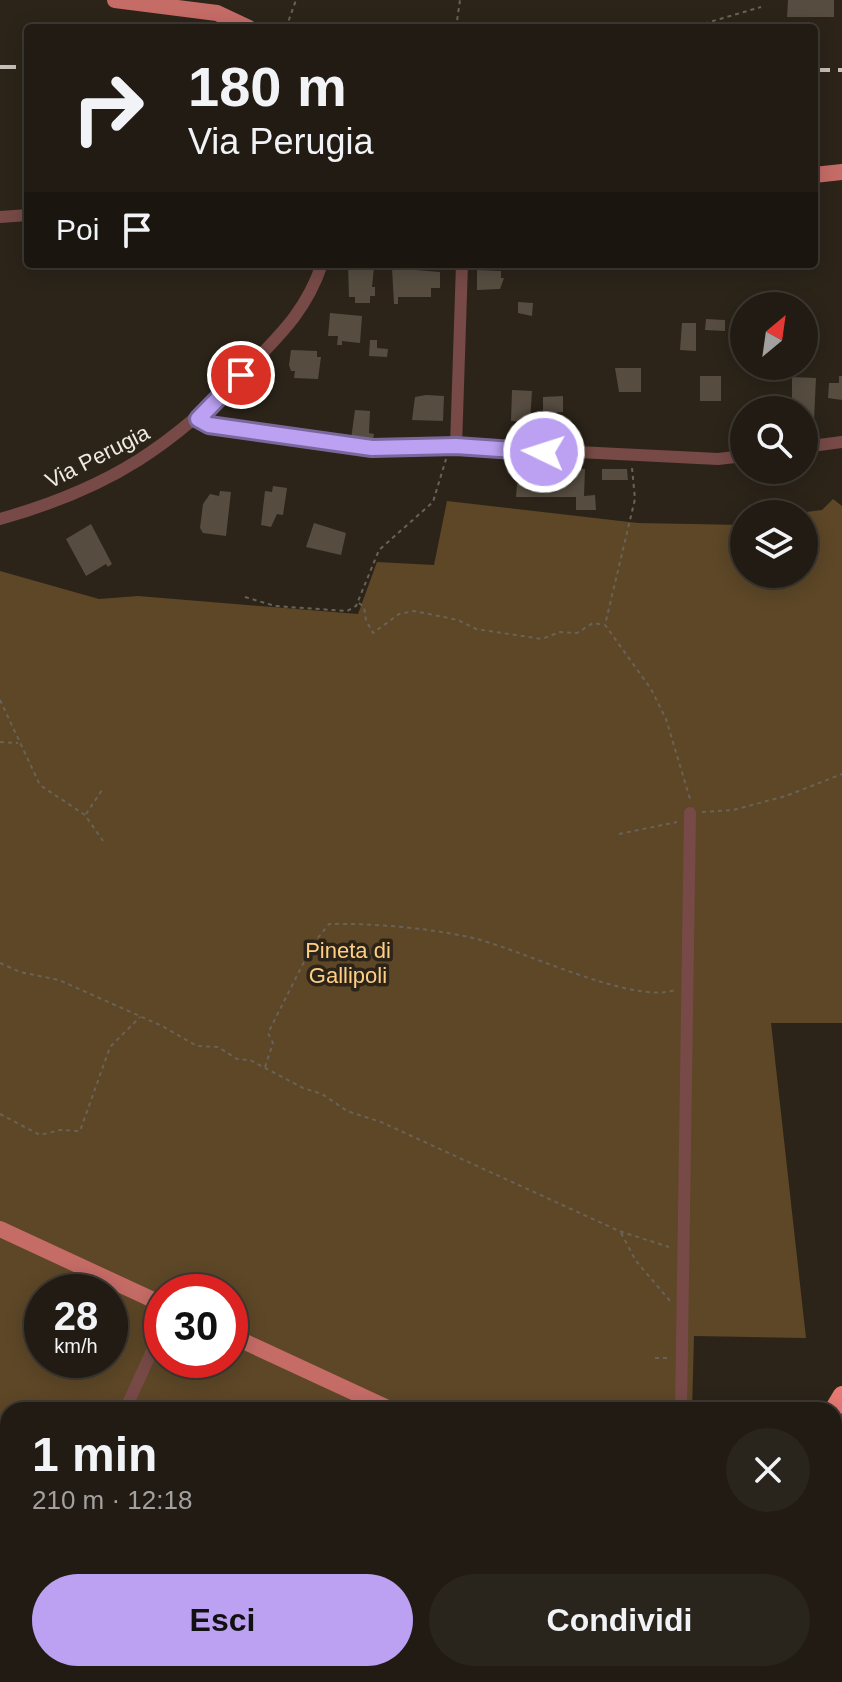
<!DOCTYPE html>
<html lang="it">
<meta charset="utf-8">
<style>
:root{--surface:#211b13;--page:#29241c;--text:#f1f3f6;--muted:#a2a1a0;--line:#3e3933;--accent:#bca0f2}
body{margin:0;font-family:Arial,sans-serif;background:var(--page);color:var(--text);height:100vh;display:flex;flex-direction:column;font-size:30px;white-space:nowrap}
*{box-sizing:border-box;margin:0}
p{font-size:26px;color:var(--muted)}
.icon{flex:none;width:44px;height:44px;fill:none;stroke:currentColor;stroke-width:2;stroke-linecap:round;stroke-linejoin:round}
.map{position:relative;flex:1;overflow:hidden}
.side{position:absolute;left:0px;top:1402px;width:842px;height:280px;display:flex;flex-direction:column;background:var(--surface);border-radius:24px 24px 0 0;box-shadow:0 4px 20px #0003,0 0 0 2px var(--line)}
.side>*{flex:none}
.banner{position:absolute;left:24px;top:24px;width:794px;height:244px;border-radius:8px;box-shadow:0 4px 20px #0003,0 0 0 2px var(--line);background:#211b13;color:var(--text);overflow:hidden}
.needle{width:52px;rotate:29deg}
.tools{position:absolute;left:730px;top:292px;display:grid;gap:16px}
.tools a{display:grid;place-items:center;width:88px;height:88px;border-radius:50%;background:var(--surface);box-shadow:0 4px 20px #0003,0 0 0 2px var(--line);font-size:40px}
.speed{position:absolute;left:24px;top:1274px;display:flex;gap:16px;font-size:40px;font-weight:700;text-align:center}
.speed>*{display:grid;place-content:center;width:104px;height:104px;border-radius:50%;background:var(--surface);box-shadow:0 4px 20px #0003,0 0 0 2px var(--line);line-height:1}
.speed small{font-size:20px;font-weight:400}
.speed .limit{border:12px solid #d22;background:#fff;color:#111}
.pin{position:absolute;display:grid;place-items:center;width:68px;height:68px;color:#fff;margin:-34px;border:4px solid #fff;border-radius:50%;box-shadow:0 2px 8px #0007}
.me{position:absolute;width:88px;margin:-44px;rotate:274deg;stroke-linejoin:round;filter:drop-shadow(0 0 6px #0008)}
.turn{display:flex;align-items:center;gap:28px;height:168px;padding:0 32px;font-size:36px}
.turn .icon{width:104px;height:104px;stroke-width:2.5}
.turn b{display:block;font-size:56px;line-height:68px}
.then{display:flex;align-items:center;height:76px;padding:0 32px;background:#0003;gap:16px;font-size:30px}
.round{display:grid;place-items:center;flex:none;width:84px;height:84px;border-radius:42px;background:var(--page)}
.summary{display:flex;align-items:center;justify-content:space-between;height:136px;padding:0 32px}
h1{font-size:48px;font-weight:700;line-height:60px}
.action{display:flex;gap:16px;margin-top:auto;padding:16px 32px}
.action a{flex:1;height:92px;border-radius:48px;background:var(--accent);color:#111;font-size:32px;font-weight:700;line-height:92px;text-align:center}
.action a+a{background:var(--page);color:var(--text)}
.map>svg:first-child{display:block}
.built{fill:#382c1b}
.green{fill:#5d4727;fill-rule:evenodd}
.building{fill:#564d40}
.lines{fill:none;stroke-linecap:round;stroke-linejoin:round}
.path{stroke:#696258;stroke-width:2;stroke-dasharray:4 4;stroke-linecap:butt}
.minor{stroke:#774a47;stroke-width:12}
.major{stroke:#c66c67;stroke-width:16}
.highway{stroke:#e67973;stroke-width:18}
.rail{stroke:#c5bfb7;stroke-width:4;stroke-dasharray:16 8;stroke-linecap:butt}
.route-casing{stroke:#7a689d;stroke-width:20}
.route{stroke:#bca0f2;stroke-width:14}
.labels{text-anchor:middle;stroke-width:7;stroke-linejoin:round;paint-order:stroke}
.street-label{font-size:22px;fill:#eee9e1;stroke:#2c2419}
.park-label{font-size:22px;fill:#ffce85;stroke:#2c2419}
</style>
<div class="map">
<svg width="842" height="1682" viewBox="0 0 842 1682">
<rect width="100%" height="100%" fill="#2c2419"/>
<!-- built -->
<path class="built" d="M834 1631 842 1635V1682H277L281 1674H834Z"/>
<!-- green -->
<path class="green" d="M833 499 842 506V1023H771L806 1338 694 1336 692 1410H8V1674H278L274 1682H0V571L99 599 138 596 358 614 377 562 434 565 447 501 638 523 744 525V574H804V514H790L822 510ZM42 1292H110V1360H42ZM162 1292H230V1360H162Z
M842 1412V1589L834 1576V1425Z"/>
<!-- building -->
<path class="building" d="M788 0H834V17H787Z
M348 265 374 267 372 287H375V296H370V303H355V297H349Z
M392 268 440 272V288H431V297H398V304H394Z
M477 270 501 271V278H504L500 289 477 290Z
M518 302 533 303 532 316 518 313Z
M330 313 362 316 360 343 342 341V345H337L338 336H328Z
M706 319 725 320V331L705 330Z
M682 323H696V351L680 350Z
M370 340H377V348L388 349 387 357 369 356Z
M291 350 317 351V357H321L318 379 294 378 295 371H291L289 365Z
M615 368H641V392H619Z
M700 376H721V401H700Z
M839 376H842V400L828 398 829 383H839Z
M792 377 816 378 814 420H804V410H792Z
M512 390 532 391 530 422 511 421Z
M426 395 444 396 443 421 412 420 415 397Z
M563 396V412L543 413V397Z
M355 410 370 411 369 433 374 434 373 441 351 439Z
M515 459 545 463 543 474 514 471Z
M559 467 585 469 584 496 595 495 596 510H576V497H516L517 484 557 485Z
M602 469H627L628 480H602Z
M273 486 287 488 283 515 277 514 271 527 261 525 265 491 272 492Z
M220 491 231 492 226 536 203 533 200 528 203 504 210 494 219 496Z
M314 523 346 533 341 555 306 547Z
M91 524 112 564 108 567 106 564 86 576 66 539Z
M463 1674H507L501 1682H457Z"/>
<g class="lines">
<!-- path -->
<path class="path" d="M286 28 296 0
M456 28 460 0
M689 28 761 7
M814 96 819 105 814 110
M632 468 635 499 605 625 651 689 666 719 690 799
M245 597 275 606 347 611 356 606 379 550 433 502 446 459
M359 603 364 607 366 620 373 633 399 614 414 611 458 620 476 629 542 639 560 632 577 633 593 623 604 625
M0 700 40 785 85 815 103 841
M0 742 18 743
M702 812 733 810 786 796 842 774
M86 814 102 790
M619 834 677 822
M0 963 20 972 59 980 162 1026 197 1046 218 1047 237 1059 250 1060 303 1088 322 1094 347 1111 381 1122 619 1231 669 1247
M265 1067 273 1043 268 1033 313 944 329 924C372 923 427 928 469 937 519 948 632 1005 675 990
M0 1114 40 1135 60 1130 80 1131 110 1047 140 1017
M621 1233 636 1261 671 1302
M655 1358H669"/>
<!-- minor -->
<path class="minor" d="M0 217 28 215
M198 419 209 425 372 448 456 446 718 459 744 456
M456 446 462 264
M804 447 842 442
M0 519C111 488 174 445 253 363 284 331 307 308 322 264
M125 1410 162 1329
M681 1410 690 813
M702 1674 713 1682
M131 1682 132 1674"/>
<!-- major -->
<path class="major" d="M115 0 217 13 249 28
M814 175 842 172
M0 1229 162 1304
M230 1335 392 1410
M834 1615 842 1618"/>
<!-- highway -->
<path class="highway" d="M833 1410 842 1395
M834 1589 842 1599"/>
<!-- rail -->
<path class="rail" d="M0 67H28
M814 70H842"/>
</g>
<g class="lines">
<defs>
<path id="route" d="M241 375 198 419 209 425 372 448 456 446 544 452"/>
</defs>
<!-- route casing -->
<use href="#route" class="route-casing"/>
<!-- route -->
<use href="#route" class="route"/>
</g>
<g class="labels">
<!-- street labels -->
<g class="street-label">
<text transform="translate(97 456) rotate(-27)" y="8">Via Perugia</text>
</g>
<!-- park labels -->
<g class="park-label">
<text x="348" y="958">Pineta di<tspan x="348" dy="25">Gallipoli</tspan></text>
</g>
</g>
</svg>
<div class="tools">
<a><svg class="needle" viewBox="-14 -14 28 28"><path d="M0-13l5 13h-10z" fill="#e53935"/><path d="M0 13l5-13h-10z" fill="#a2a1a0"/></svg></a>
<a><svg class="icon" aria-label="search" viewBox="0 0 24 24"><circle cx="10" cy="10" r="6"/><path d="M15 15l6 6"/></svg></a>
<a><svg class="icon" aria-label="layers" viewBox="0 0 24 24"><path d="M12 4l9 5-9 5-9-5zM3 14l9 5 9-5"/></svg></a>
</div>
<div class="speed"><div>28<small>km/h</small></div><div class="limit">30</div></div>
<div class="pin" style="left:241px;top:375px;background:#d93025"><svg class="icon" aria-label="arrive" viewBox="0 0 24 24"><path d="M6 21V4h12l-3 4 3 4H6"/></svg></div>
<svg class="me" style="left:544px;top:452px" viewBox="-20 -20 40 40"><circle r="17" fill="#bca0f2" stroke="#fff" stroke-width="3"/><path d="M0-11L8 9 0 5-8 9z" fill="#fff"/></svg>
<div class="banner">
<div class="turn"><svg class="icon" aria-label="right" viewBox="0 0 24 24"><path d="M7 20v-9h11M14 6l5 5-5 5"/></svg><div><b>180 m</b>Via Perugia</div></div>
<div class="then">Poi<svg class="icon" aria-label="arrive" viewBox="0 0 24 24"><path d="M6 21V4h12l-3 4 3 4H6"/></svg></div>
</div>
<section class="side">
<div class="summary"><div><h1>1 min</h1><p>210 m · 12:18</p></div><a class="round"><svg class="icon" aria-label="close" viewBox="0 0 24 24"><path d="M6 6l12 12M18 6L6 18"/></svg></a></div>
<div class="action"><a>Esci</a><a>Condividi</a></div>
</section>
</div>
